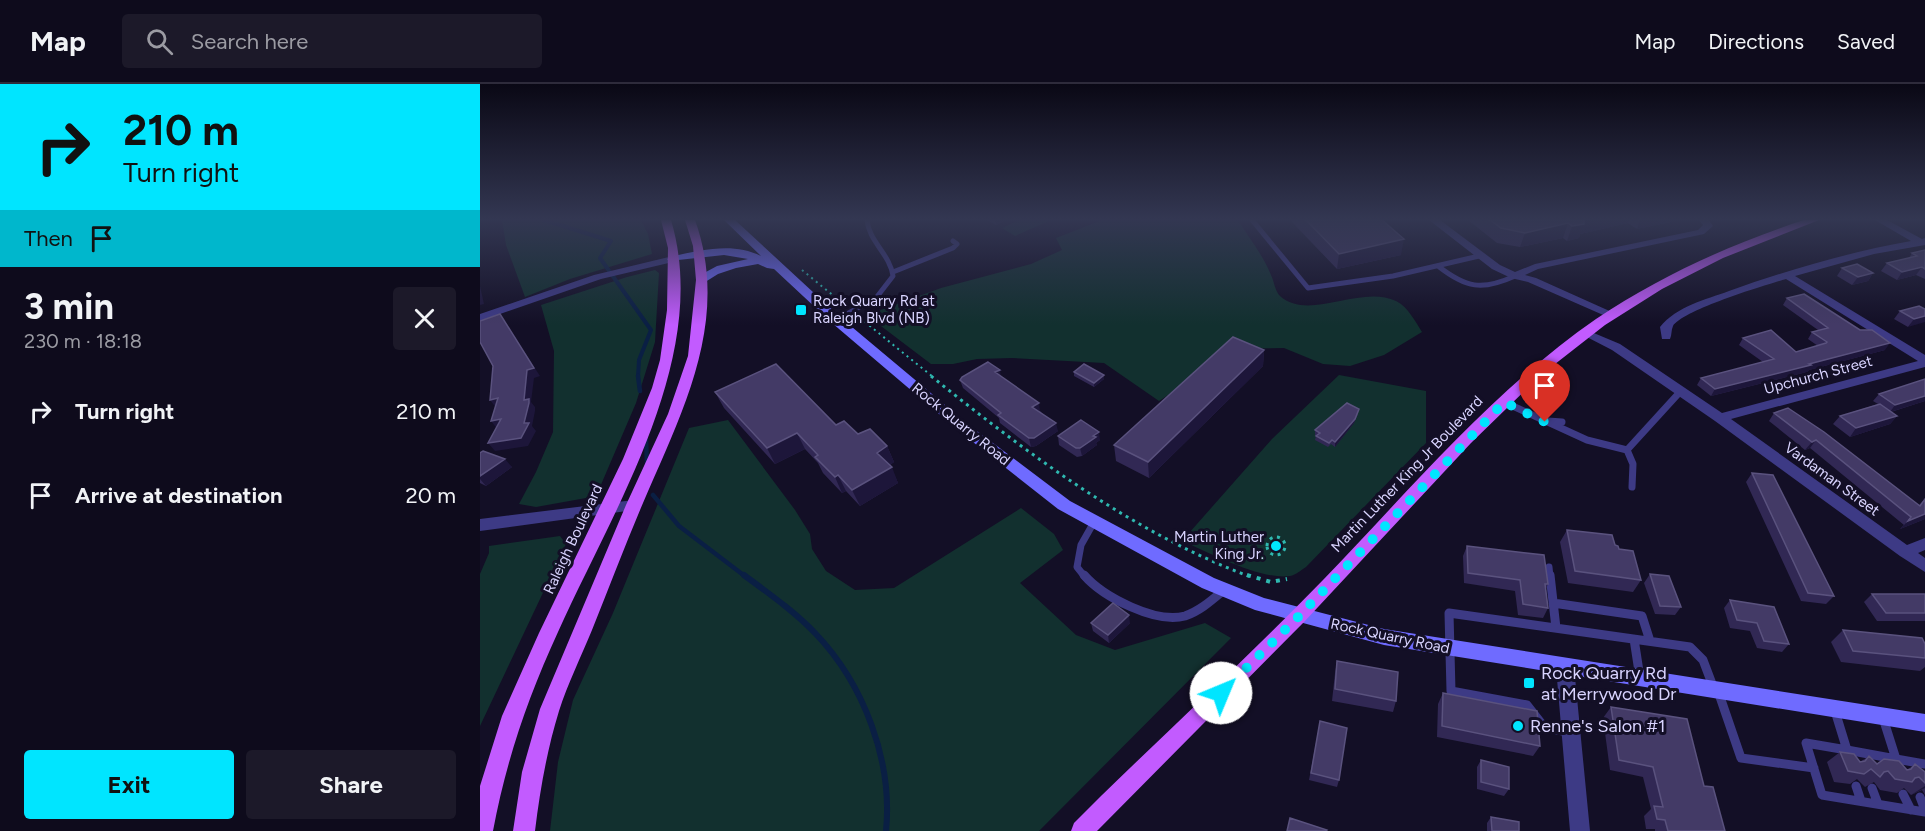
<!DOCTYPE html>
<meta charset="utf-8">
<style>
:root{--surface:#0e0b1c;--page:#1c1929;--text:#f1f3f6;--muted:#9b9ba3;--line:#2e2b3b;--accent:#00e5ff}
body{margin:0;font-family:Figtree,sans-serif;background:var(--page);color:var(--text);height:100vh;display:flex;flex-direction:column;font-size:22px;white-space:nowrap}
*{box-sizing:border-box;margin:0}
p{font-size:20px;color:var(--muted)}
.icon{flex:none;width:33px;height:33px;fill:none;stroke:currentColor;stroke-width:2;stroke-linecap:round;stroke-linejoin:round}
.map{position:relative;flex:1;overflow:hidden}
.panel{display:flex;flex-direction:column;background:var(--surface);width:480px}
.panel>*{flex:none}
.top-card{background:#00e5ff;color:#111;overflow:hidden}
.pin{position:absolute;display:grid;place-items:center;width:51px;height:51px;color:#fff;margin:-62px -26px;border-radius:50% 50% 50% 0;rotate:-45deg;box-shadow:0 0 6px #0007}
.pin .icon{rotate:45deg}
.me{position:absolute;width:66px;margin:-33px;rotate:45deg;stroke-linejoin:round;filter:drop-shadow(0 0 4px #0008)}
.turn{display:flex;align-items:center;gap:21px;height:126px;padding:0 24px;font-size:27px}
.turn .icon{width:78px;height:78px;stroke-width:2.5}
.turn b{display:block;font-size:42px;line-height:51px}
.then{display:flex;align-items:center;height:57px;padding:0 24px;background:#0003;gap:12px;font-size:22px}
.round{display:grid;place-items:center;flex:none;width:63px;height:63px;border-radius:6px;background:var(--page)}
.headline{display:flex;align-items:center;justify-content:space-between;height:102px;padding:0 24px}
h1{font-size:36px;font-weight:700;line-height:45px}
.button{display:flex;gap:12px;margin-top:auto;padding:12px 24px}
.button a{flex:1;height:69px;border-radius:6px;background:var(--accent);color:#111;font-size:24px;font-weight:700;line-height:69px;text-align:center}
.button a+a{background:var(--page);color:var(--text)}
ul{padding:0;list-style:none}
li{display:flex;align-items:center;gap:18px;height:84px;padding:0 24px}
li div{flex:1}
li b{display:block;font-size:22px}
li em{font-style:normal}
header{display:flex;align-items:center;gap:36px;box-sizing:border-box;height:84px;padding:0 30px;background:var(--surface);border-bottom:2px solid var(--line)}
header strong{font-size:28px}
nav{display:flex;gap:33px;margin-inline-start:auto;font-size:21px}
.search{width:420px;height:54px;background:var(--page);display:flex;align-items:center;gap:15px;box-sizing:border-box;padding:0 21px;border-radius:6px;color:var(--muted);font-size:22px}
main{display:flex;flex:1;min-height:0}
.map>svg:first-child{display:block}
.green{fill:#12302f}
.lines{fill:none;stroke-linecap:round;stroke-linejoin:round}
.stream-far2{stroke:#0a1f44;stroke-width:4}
.stream-far1{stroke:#0a1f44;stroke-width:4.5}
.stream{stroke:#0a1f44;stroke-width:6}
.path-far2{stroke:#2fb8b0;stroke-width:2;stroke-dasharray:2 4;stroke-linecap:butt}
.path-far1{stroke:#2fb8b0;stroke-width:3;stroke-dasharray:3 4.5;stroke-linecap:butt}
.path{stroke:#2fb8b0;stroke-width:4;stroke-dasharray:4 6;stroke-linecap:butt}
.lane-far2{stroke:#3d3a85;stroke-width:5}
.lane-far1{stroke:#3d3a85;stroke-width:7}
.lane{stroke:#3d3a85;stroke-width:9}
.street{fill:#3d3a85;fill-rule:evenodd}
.secondary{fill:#6f6bff;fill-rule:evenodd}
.primary{fill:#c25bff;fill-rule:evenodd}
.wall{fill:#312854}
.shaded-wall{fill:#1d163a}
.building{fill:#433a66;stroke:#5a527e;stroke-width:1.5}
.route{stroke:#00e5ff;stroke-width:10;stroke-dasharray:0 18}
.poi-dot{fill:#00e5ff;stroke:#130f26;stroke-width:2}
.labels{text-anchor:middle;stroke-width:6;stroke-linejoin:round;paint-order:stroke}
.poi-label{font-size:15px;fill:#d9d4ff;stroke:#130f26;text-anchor:start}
.street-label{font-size:15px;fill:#d9d4ff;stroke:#130f26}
.near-poi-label{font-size:18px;fill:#d9d4ff;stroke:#130f26;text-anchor:start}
</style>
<header>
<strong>Map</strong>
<div class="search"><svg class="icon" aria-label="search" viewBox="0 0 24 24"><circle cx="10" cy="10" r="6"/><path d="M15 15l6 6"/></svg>Search here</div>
<nav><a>Map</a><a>Directions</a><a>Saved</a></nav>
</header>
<main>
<section class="panel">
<div class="top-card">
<div class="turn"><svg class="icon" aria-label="right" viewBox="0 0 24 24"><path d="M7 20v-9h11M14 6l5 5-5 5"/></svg><div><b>210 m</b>Turn right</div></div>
<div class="then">Then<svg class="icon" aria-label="arrive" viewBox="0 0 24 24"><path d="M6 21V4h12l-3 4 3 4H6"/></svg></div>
</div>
<div class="headline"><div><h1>3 min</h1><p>230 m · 18:18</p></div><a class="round"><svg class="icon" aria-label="close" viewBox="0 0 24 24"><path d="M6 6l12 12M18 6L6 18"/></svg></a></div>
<ul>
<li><svg class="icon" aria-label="right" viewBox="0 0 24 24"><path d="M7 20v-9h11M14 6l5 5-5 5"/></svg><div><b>Turn right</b></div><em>210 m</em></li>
<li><svg class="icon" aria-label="arrive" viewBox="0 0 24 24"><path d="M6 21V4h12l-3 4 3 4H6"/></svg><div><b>Arrive at destination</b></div><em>20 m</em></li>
</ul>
<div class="button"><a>Exit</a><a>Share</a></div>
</section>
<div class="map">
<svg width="1445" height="747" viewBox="0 0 1445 747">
<rect width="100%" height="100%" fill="#130f26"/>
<!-- green -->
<path class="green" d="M22 136H161L168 150 172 170 90 195 45 213 26 161Z
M539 136H571L535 152 522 144Z
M622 136H758C769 154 783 171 791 191 794 197 795 207 800 212 829 238 880 200 916 217 928 223 935 237 942 248L904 271 870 282 843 280 804 264 748 265 699 304 679 317 624 279 532 274 497 275 473 280H451L393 236 398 227 461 204 551 180 582 166 576 154Z
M175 186 179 189 175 258 156 319 120 403 106 414 56 423 39 420 56 388 73 348 74 267 61 221 147 193Z
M859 291 946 307V359L826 483C821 486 816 491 810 492 779 496 731 469 702 457L792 355Z
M248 336 315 426 330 450 332 465 346 487 375 506 414 504 541 424 574 450 583 466 540 499 596 551 635 566 725 539 751 554 559 747H70L78 678 93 616 133 529 209 344Z
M80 452 86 460 0 642V490L9 469V462Z"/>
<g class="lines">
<!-- stream-far2 -->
<path class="stream-far2" d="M64 136 131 157 120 174 171 246 159 276 158 293"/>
<!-- stream-far1 -->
<path class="stream-far1" d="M158 292 160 307
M166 355 167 380
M173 411 199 442 266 493"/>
<!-- stream -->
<path class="stream" d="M264 491C288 509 314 527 335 549 384 600 413 677 406 747"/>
<!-- path-far2 -->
<path class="path-far2" d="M322 186 366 222
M380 234 453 293"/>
<!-- path-far1 -->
<path class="path-far1" d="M451 292C548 370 653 449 771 493
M787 462a9 9 0 1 1 18 0a9 9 0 1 1-18 0Z"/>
<!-- path -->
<path class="path" d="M767 491 791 498 807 495"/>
<!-- lane-far2 -->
<path class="lane-far2" d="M772 136 828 204 913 192 999 172
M958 182C986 204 1002 207 1035 192
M413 188 473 164 477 160 473 157
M356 236 396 214 413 192C410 170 389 158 387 136"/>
<!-- lane-far1 -->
<path class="lane-far1" d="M1024 318 1107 356 1147 366
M1068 337 1082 338
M1152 403 1153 380 1147 366 1199 309
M1069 483 1070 493
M605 493 597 483 601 461 614 438"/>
<!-- lane -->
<path class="lane" d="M604 491C623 513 676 540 705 532 720 527 732 516 744 506
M1070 491 1076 544
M1073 519 1162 532 1170 557
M1154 555 1160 594
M1238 607 1261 674 1334 684
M1355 627 1367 666 1326 659 1342 711 1445 728
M1089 648 1065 644 1047 621 971 607 969 529 1210 563 1223 576 1234 605
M1367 666 1416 675 1403 634
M1416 675 1445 680
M1376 702 1381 717
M1392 704 1398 720
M1423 710 1431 726
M1440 713 1445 726"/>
<!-- street -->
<path class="street" d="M949 136H960L1020 181 1035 188 1055 180 1218 146 1223 141 1219 136H1229L1233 142 1224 150 1058 185 1045 191 1056 194 1134 229 1136 231 1130 234 1048 198 1031 194 1012 185Z
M1395 136H1407L1442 155 1445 154V161L1394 170 1315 192 1445 271V283L1251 335 1427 461 1445 454V466L1438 469 1445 474V488L1420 472 1235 337 1132 266 1099 249 1105 246 1109 247 1140 260 1242 329 1438 277 1306 195C1285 201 1203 226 1193 242 1191 246 1192 251 1190 255H1182L1180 243C1197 222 1225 216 1249 207 1308 186 1369 168 1431 157Z
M193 172 197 173V177L121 195 0 237V230L114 191Z
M154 416 159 417 161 421 159 425 154 426 0 447V435Z
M1085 575 1091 578 1094 583 1110 747H1090L1076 583 1079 578Z"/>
<!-- secondary -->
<path class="secondary" d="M244 136H255L360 233 489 341 590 417 734 494 784 514 904 545 1445 630V648L904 561 775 526 722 504 578 425 479 347 352 239 294 185 287 184 278 180 256 184 238 190 222 200 216 196 224 189 237 182 268 175 244 171 189 177 187 175 193 172C223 166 253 158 281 172Z"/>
<!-- primary -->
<path class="primary" d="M181 136H191C232 273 132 427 78 548 48 613 26 677 13 747H0V702L22 632 59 549 143 375 172 304 180 276 187 226 188 164Z
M205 136H215C251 237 202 328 163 419 145 461 129 504 112 546 101 573 88 599 79 627 67 666 60 706 55 747H33L42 688 60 625 146 421 188 330 208 272 216 196 213 162Z
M1324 136H1339L1243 174 1182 205 1125 241 1061 291 991 359 825 537 617 747H591L594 739 621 712C695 640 771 570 843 496 930 406 1012 307 1116 235 1180 192 1251 160 1324 136Z"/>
</g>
<!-- wall -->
<path class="wall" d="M507 136H526L516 141Z
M810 136H902L921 171 857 185Z
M988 136H1200L1157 145 1148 139 1100 150 1099 154 1087 157 1083 154 1040 163 1017 159Z
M1445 166V195L1436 191 1417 196 1401 187 1407 179 1429 174 1432 169Z
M1362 184 1393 189 1388 197 1372 201 1357 192Z
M1307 214 1405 266 1329 286 1327 288 1231 312 1217 301 1221 294 1283 278 1259 261 1263 254 1316 268 1338 262 1328 255 1332 248 1338 246 1303 221Z
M1445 225 1428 243 1414 235 1420 227Z
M784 266 783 282 669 394 636 377 634 361Z
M594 288 624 295 614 303 594 292Z
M521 293 560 327 578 347 556 362 551 363 520 339 519 334 483 304 480 296Z
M1445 295V317L1411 328 1417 332 1410 340 1370 353 1353 340 1360 332 1398 320 1393 317 1399 310Z
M235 308 356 341 407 362 414 378 410 381 418 399 380 422 366 407 362 409 343 389 338 379 325 365 295 380 244 324Z
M1294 329 1439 421 1445 415V435L1420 445 1424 441 1330 364 1325 366 1289 337Z
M878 330 874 339 855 363 851 360 848 363 835 356 836 352 835 351V346Z
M578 352 620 356 616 359 617 361 602 372 597 373 579 361Z
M0 369 32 383 6 402 0 399Z
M1272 389 1354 512 1346 520 1321 517 1266 398Z
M1087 446 1135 461 1139 465 1161 496 1153 508 1088 499 1080 458Z
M987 462 1068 500 1066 505 1068 524 1063 534 1038 531 1035 507 984 499 983 472Z
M1170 490 1201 523 1195 531 1175 530 1164 499Z
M1392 510H1445V537H1397L1384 518Z
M1250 516 1309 560 1302 568 1277 564 1270 547 1250 544 1244 524Z
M611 539H650L629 559 613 547Z
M1363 546 1445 560V583L1440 587 1361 578 1351 558Z
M857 577 916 617 913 628 852 617 855 589Z
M963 609 1060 662 1053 672 957 653 958 620Z
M1131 623 1224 702 1245 747H1175V745H1166L1164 732 1171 725 1163 693 1130 686 1123 634Z
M840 637 859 696 857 703 829 696Z
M1360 668 1380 678 1389 672 1397 680 1427 686 1435 680 1444 688H1445V711L1442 706 1431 711 1424 704 1417 709 1400 706 1394 698 1385 703 1377 695 1370 700 1354 698 1347 678Z
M1001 676 1029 705 1024 712 997 705V683Z
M1011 733 1039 747H1007V739Z"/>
<!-- shaded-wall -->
<path class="shaded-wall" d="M515 136H526L516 141Z
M1104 136H1149L1148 139 1100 150 1099 154 1087 157 1092 142Z
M1160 136H1200L1157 145Z
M1088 139 1083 154 1040 163 1045 149Z
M924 155 921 171 857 185 859 170Z
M1442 183 1436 191 1417 196 1422 188Z
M1393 189 1388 197 1372 201 1378 193Z
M0 202 4 220 0 221Z
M20 230 60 292 54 294 51 318 55 323V327L52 342 56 347 48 362 15 367 8 359 44 339V316Z
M1445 232V238L1428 243 1434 235Z
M1410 259 1405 266 1329 286 1327 288 1231 312 1235 305Z
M784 266 783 282 669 394 668 378Z
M520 286 521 294 515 288Z
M624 291V295L614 303V299Z
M1445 312V317L1410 328 1415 321Z
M18 314 17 325 10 316Z
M559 319 560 327 554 331 552 323Z
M879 325 874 339 855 363V358Z
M1417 332 1410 340 1370 353 1376 344Z
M21 335 18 346 11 337Z
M576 339 578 347 556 362 551 363 549 354Z
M619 348 620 356 616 359 617 361 602 372 600 364Z
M317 349 325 365 295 380 287 364Z
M1336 356 1330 364 1325 366 1332 358Z
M407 362 414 378 404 385 397 369Z
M25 375 32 383 6 402 0 395V392Z
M412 383 418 399 380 422 372 406Z
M358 391 366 407 362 409 355 393Z
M1445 430V435L1420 445 1428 437Z
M649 531 650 539 629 559 628 551Z
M1445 702V704L1431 711Z"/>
<!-- building -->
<path class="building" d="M826 136H902L924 155 859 170Z
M1010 136H1104V140L1092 142 1088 139 1045 149 1021 144Z
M1445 166V185L1442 183 1422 188 1407 179 1437 172 1432 169Z
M1377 180 1393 189 1378 193 1362 184Z
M1324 210 1380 246H1392L1410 259 1329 280 1331 281 1235 305 1221 294 1294 275 1263 254 1291 246 1316 268 1346 259 1347 258 1332 248 1348 244 1307 214Z
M1439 222 1445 225V232L1434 235 1420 227Z
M20 230 54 284 47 286 44 316 49 315V319L44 339H49L41 354 8 359 21 335 11 337 18 314 10 316 13 282 0 258V237Z
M753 253 784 266 668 378 634 361Z
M508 278 520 286 515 288 559 319 552 323 576 339 554 354H549L518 331 521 329 480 296 482 293Z
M296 280 356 341 364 337 378 350 390 345 407 362 397 369 412 383 372 406 358 391 355 393 335 373 338 371 317 349 287 364 235 308Z
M604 280 624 291 614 299 594 288Z
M1445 295V312L1415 321 1399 310Z
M867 319 879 325 875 335 855 358 852 356 849 359 836 352 840 349 835 346Z
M1400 320 1417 332 1376 344 1360 332Z
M1308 324 1344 348 1440 422 1445 415V430L1428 437 1431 433 1336 356 1332 358 1294 329Z
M601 336 619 348 613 352 616 353 600 364H596L578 352Z
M3 367 25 375 0 392V369Z
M1272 389 1293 391 1354 512 1328 509Z
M1087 446 1132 451 1135 461 1138 462 1139 465 1153 467 1161 496 1095 487Z
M987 462 1064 471 1068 500H1065L1068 524 1043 520 1040 496 988 489Z
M1170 490 1189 492 1201 523 1180 522Z
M1392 510H1445V529H1406Z
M1250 516 1294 523 1309 560 1284 557 1277 539 1257 536Z
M633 519 649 531 628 551 611 539Z
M1363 546 1442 554 1445 560V574L1373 567Z
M857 577 918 588 916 617 855 605Z
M963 609 1057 627 1060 662 962 642Z
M1131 623 1207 635 1224 702 1233 703 1245 747H1188L1185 736 1177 735 1174 722 1183 723 1173 683 1139 676Z
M840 637 867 644 859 696 831 689Z
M1360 668 1374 670 1380 678 1385 677 1389 672 1397 680 1404 675 1419 677 1427 686 1431 685 1435 680 1445 688V699L1439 693 1435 694 1432 698 1415 695 1408 687 1404 688 1400 693 1391 685 1384 690 1368 687Z
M1001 676 1029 683V705L1001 698Z
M1011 733 1039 738V747H1012Z
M810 734 847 746 846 747H807Z"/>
<!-- sky -->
<linearGradient id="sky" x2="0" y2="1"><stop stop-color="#0a0815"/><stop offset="0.56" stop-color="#333752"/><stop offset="1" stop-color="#333752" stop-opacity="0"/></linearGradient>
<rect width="1445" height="241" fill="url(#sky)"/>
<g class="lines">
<!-- route -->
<path class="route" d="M741 609 819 532 1024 318 1065 338"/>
</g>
<!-- markers -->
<g class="poi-dot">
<rect x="315" y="220" width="12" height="12" rx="3"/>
<circle cx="796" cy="462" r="6"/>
<rect x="1043" y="593" width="12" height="12" rx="3"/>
<circle cx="1038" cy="642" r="6"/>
</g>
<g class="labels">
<!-- poi labels -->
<g class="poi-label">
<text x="333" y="222">Rock Quarry Rd at<tspan x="333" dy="17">Raleigh Blvd (NB)</tspan></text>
<text x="784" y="458" text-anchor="end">Martin Luther<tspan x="784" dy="17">King Jr.</tspan></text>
</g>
<!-- street labels -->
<g class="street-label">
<text transform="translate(1338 291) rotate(-15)" y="5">Upchurch Street</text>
<text transform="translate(481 340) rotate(39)" y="5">Rock Quarry Road</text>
<text transform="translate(927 390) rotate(-46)" y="5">Martin Luther King Jr Boulevard</text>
<text transform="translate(1352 395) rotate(36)" y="5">Vardaman Street</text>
<text transform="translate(93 455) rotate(-65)" y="5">Raleigh Boulevard</text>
<text transform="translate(910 552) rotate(12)" y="5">Rock Quarry Road</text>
</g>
<!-- near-poi labels -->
<g class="near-poi-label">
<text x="1061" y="595">Rock Quarry Rd<tspan x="1061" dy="21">at Merrywood Dr</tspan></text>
<text x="1050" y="648">Renne's Salon #1</text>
</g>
</g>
</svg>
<div class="pin" style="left:1065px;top:338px;background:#d93025"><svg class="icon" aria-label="arrive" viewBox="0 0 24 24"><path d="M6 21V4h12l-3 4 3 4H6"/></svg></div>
<svg class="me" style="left:741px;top:609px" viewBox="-20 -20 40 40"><circle r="19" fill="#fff"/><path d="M0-13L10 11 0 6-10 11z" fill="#00e5ff"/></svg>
</div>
</main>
